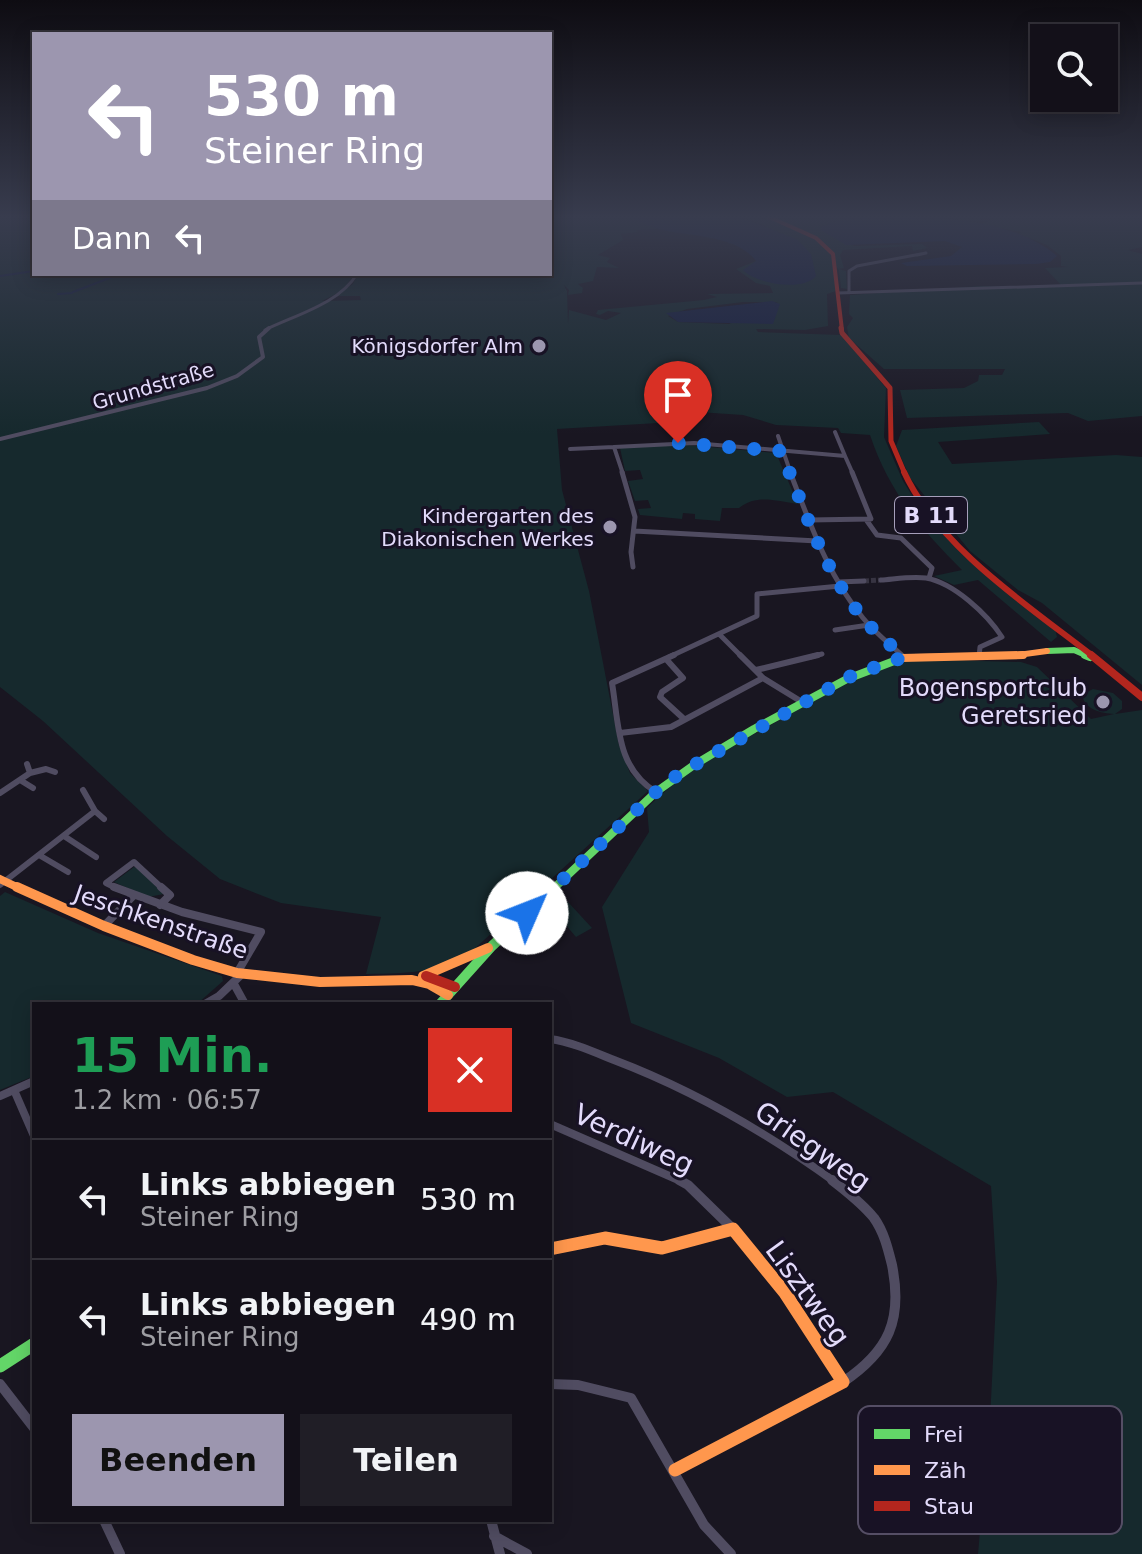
<!DOCTYPE html>
<html lang="de">
<meta charset="utf-8">
<style>
:root{--surface:#131019;--page:#201e26;--text:#f1f3f6;--muted:#9d9da2;--line:#323038;--accent:#9c96af}
body{margin:0;font-family:"DejaVu Sans",sans-serif;background:var(--page);color:var(--text);height:100vh;display:flex;flex-direction:column;font-size:30px;white-space:nowrap}
*{box-sizing:border-box;margin:0}
p{font-size:26px;color:var(--muted)}
.icon{flex:none;width:44px;height:44px;fill:none;stroke:currentColor;stroke-width:2;stroke-linecap:round;stroke-linejoin:round}
.map{position:relative;flex:1;overflow:hidden}
.sheet{position:absolute;left:32px;top:1002px;width:520px;height:520px;display:flex;flex-direction:column;background:var(--surface);border-radius:0px;box-shadow:0 4px 20px #0003,0 0 0 2px var(--line)}
.sheet>*{flex:none}
.banner{position:absolute;left:32px;top:32px;width:520px;height:244px;border-radius:0px;box-shadow:0 4px 20px #0003,0 0 0 2px var(--line);background:#9c96af;color:#fff;overflow:hidden}
.fabs{position:absolute;left:1030px;top:24px;display:grid;gap:16px}
.fabs a{display:grid;place-items:center;width:88px;height:88px;border-radius:0px;background:var(--surface);box-shadow:0 4px 20px #0003,0 0 0 2px var(--line);font-size:40px}
.pin{position:absolute;display:grid;place-items:center;width:68px;height:68px;color:#fff;margin:-82px -34px;border-radius:50% 50% 50% 0;rotate:-45deg;box-shadow:0 0 8px #0007}
.pin .icon{rotate:45deg}
.me{position:absolute;width:88px;margin:-44px;rotate:46deg;stroke-linejoin:round;filter:drop-shadow(0 0 6px #0008)}
.turn{display:flex;align-items:center;gap:28px;height:168px;padding:0 40px;font-size:36px}
.turn .icon{width:104px;height:104px;stroke-width:2.5}
.turn b{display:block;font-size:56px;line-height:68px}
.then{display:flex;align-items:center;height:76px;padding:0 40px;background:#0003;gap:16px;font-size:30px}
.round{display:grid;place-items:center;flex:none;width:84px;height:84px;border-radius:0px;background:var(--page)}
.summary{display:flex;align-items:center;justify-content:space-between;height:136px;padding:0 40px}
h1{font-size:48px;font-weight:800;line-height:60px;color:#1e9e55}
.cta{display:flex;gap:16px;margin-top:auto;padding:16px 40px}
.cta a{flex:1;height:92px;border-radius:0px;background:var(--accent);color:#111;font-size:32px;font-weight:800;line-height:92px;text-align:center}
.cta a+a{background:var(--page);color:var(--text)}
ul{padding:0;list-style:none}
li{display:flex;align-items:center;gap:24px;height:120px;padding:0 40px;border-top:2px solid var(--line)}
li div{flex:1}
li b{display:block;font-size:30px}
li em{font-style:normal}
.map>svg:first-child{display:block}
.green{fill:#16292d;fill-rule:evenodd}
.water{fill:#141d40}
.lines{fill:none;stroke-linecap:round;stroke-linejoin:round}
.stream{stroke:#141d40;stroke-width:2}
.street-tunnel{stroke:#373442;stroke-width:5;stroke-dasharray:5 2;stroke-linecap:butt}
.street-far5{stroke:#504c61;stroke-width:3}
.street-far4{stroke:#504c61;stroke-width:4}
.street-far3{stroke:#504c61;stroke-width:5}
.street-far2{stroke:#504c61;stroke-width:6}
.street-far1{stroke:#504c61;stroke-width:8}
.street{stroke:#504c61;stroke-width:10}
.fast-far3{stroke:#63d668;stroke-width:6}
.fast-far2{stroke:#63d668;stroke-width:8}
.fast-far1{stroke:#63d668;stroke-width:10}
.fast{stroke:#63d668;stroke-width:13}
.slow-far3{stroke:#ff974d;stroke-width:6}
.slow-far2{stroke:#ff974d;stroke-width:8}
.slow-far1{stroke:#ff974d;stroke-width:10}
.slow{stroke:#ff974d;stroke-width:13}
.jam-far4{stroke:#b3261e;stroke-width:4}
.jam-far3{stroke:#b3261e;stroke-width:5}
.jam-far2{stroke:#b3261e;stroke-width:6}
.jam-far1{stroke:#b3261e;stroke-width:8}
.jam{stroke:#b3261e;stroke-width:10}
.route{stroke:#1a73e8;stroke-width:14;stroke-dasharray:0 25.2}
.poi-dot{fill:#9c96af;stroke:#181225;stroke-width:3}
.labels{text-anchor:middle;stroke-width:6;stroke-linejoin:round;paint-order:stroke}
.far-poi-label{font-size:20px;fill:#e3dbfb;stroke:#181225;text-anchor:end}
.far-street-label{font-size:20px;fill:#e3dbfb;stroke:#181225}
.shield{fill:#181225;stroke:#a69fbb;stroke-width:2}
.shield-label{font-size:22px;font-weight:bold;fill:#e3dbfb}
.poi-label{font-size:24px;fill:#e3dbfb;stroke:#181225;text-anchor:end}
.street-label{font-size:24px;fill:#e3dbfb;stroke:#181225}
.near-street-label{font-size:28px;fill:#e3dbfb;stroke:#181225}
.key{fill:#181225;stroke:#554e65;stroke-width:2}
.key-label{font-size:22px;fill:#e3dbfb}
</style>
<div class="map">
<svg width="1142" height="1554" viewBox="0 0 1142 1554">
<rect width="100%" height="100%" fill="#191621"/>
<!-- green -->
<path class="green" d="M0 216H34V274H355L342 291 322 301 361 300 360 296H335L353 284 358 274H550V216H629L658 229 636 230 638 232 621 234 623 240 598 255 610 258 607 262 619 268 597 267 593 281 578 284 583 288 582 293 568 295 569 290 564 285 567 291 568 324 569 310 606 320 621 313 608 311 600 315 596 314 598 310 704 300 717 297 707 294 773 293 770 286 756 283 736 269 756 261 778 283 763 225 738 216H765L801 229 770 216H848L821 227 854 246 922 244 927 248 913 251 912 246 843 250 840 255 844 268 839 269 846 271 847 289 841 288 839 270 834 264 836 291 827 294 828 326 805 330 756 329 758 332 841 335 886 388 884 437 903 481 923 513 975 566 1020 597 1055 629 1057 637 1051 642 978 580 954 585 934 576 962 570C921 529 889 492 870 435L841 433 838 428 776 425 743 415 698 412 675 422 557 429 562 490 589 591 619 745 630 773 648 791 472 951C429 974 414 973 366 974L381 917 281 903 220 879 167 836 43 721 0 687ZM743 302H778L729 324 678 322 668 316 687 309Z
M930 216H1142V247L1128 250 1142 254V282L1075 286 1142 284V416L1088 421 1068 413 907 418 900 390 964 388 978 381 979 375H1002L1005 369H884L849 338 847 327 853 318 849 314 850 295 982 286 1063 287 1045 268 1068 267 1061 266V256L1047 245 1019 234 1021 232 980 224 994 219 982 218 979 222Z
M1039 422 1050 434 938 442 952 464 1116 455 1142 457V685L1042 603 1018 590 970 551 910 478 896 446 902 430Z
M676 444 776 453 798 504C775 501 757 494 739 508H722L720 521 695 519V514L683 513 682 519 640 515 638 509 651 508 648 500 635 501 628 481 643 479 640 470 625 471 620 448Z
M905 659 1021 662 1037 667 1091 719 1114 714C1101 713 1085 710 1082 695L1093 689 1113 693 1122 701V709L1115 714 1142 710V1554H978L990 1419 997 1282 991 1186 833 1092 787 1097 719 1058 631 1023 602 907 649 832 647 808C682 772 727 749 771 725 815 700 857 676 905 659Z
M134 867 137 868 164 894 148 897 114 882Z
M5 892 98 933 222 976 223 981 197 1004H34V1076L0 1090V896Z
M568 902 592 928 576 937 553 910Z"/>
<!-- water -->
<path class="water" d="M629 216H738L798 240 811 254 816 276C803 292 756 284 743 270L756 261C736 234 688 237 659 229 649 226 638 221 629 216Z
M848 216C911 216 1005 212 1057 256L1050 262 1036 264 907 266 901 263 951 256 962 247 945 241 846 245 821 230V227Z
M772 301 780 304 773 324 678 322 666 313Z"/>
<g class="lines">
<!-- stream -->
<path class="stream" d="M0 276 34 271
M73 292 120 274
M58 294 72 293"/>
<!-- street-tunnel -->
<path class="street-tunnel" d="M864 581 881 580"/>
<!-- street-far5 -->
<path class="street-far5" d="M849 292V271L857 266 926 253 917 255
M838 293 1142 283
M265 330C295 315 339 304 357 274"/>
<!-- street-far4 -->
<path class="street-far4" d="M835 432 845 456
M778 436 791 474
M0 439 207 388 237 376 263 357 259 337 269 328
M570 449 614 447
M623 474 614 447 694 443 845 456 853 474"/>
<!-- street-far3 -->
<path class="street-far3" d="M622 472 635 517 631 552 633 567
M790 472C810 523 828 576 863 618 875 633 890 644 904 657
M809 520 871 519 852 472
M867 521 877 535 901 538 932 568 929 578
M634 531 817 541
M881 580C895 579 912 576 926 578 954 583 987 614 1002 637L980 647 979 657
M838 582 864 581
M835 630 869 625
M719 634 742 657
M669 657 757 616V594L840 586
M810 657 822 654"/>
<!-- street-far2 -->
<path class="street-far2" d="M740 655 763 678 802 702
M666 659 683 678 662 692 660 697 684 719
M756 670 818 655
M620 733 671 727 763 678
M30 773 46 769 55 772
M20 780 33 788
M83 790 95 811
M656 792C616 768 619 724 612 683L674 655
M0 793 30 773 27 764
M64 836 96 857
M39 855 68 872
M0 885 95 811 104 819
M118 889 106 883 134 862 163 889"/>
<!-- street-far1 -->
<path class="street-far1" d="M114 887 182 912 261 932 237 973
M160 905 170 895 161 887
M104 926 133 896
M234 984 245 1004
M205 1004 219 996 243 973
M550 1039C572 1042 594 1052 614 1060 693 1090 767 1133 835 1182
M14 1090 34 1136
M0 1096 34 1081
M550 1124 683 1182"/>
<!-- street -->
<path class="street" d="M679 1180 688 1185 732 1228
M832 1180C847 1192 862 1203 874 1218 884 1232 888 1249 892 1265 903 1320 889 1351 843 1382
M0 1384 34 1428
M550 1384 578 1385 631 1398 704 1525 731 1554
M104 1520 120 1554
M491 1520 500 1554
M494 1536 527 1554"/>
<!-- fast-far3 -->
<path class="fast-far3" d="M1047 651 1074 650 1090 657"/>
<!-- fast-far2 -->
<path class="fast-far2" d="M1085 655 1090 657
M553 889 656 792 694 765 754 729 847 679 902 658"/>
<!-- fast-far1 -->
<path class="fast-far1" d="M440 1004 492 946 555 887"/>
<!-- fast -->
<path class="fast" d="M0 1366 34 1344"/>
<!-- slow-far3 -->
<path class="slow-far3" d="M912 657 1011 656 1047 651"/>
<!-- slow-far2 -->
<path class="slow-far2" d="M902 658 1023 655
M0 879 21 889"/>
<!-- slow-far1 -->
<path class="slow-far1" d="M17 887 104 926 193 960 237 973 320 982 412 980 429 984 448 995
M423 976 488 948"/>
<!-- slow -->
<path class="slow" d="M550 1249 605 1238 662 1248 733 1229 785 1293 843 1382 675 1470"/>
<!-- jam-far4 -->
<path class="jam-far4" d="M767 216 816 238 833 254 842 330"/>
<!-- jam-far3 -->
<path class="jam-far3" d="M841 328 842 333 890 388 891 441 905 474"/>
<!-- jam-far2 -->
<path class="jam-far2" d="M904 472C939 548 1030 607 1094 657"/>
<!-- jam-far1 -->
<path class="jam-far1" d="M1091 655 1142 697"/>
<!-- jam -->
<path class="jam" d="M426 976 455 987"/>
</g>
<!-- sky -->
<linearGradient id="sky" x2="0" y2="1"><stop stop-color="#0e0c12"/><stop offset="0.5" stop-color="#383c4e"/><stop offset="1" stop-color="#383c4e" stop-opacity="0"/></linearGradient>
<rect width="1142" height="434" fill="url(#sky)"/>
<g class="lines">
<!-- route -->
<path class="route" d="M527 913 656 792 680 773 851 676 904 657C889 643 871 630 859 613 822 566 803 505 781 451L678 443"/>
</g>
<!-- markers -->
<g class="poi-dot">
<circle cx="539" cy="346" r="8"/>
<circle cx="610" cy="527" r="8"/>
<circle cx="1103" cy="702" r="8"/>
</g>
<g class="labels">
<!-- far-poi labels -->
<g class="far-poi-label">
<text x="523" y="353">Königsdorfer Alm</text>
<text x="594" y="523">Kindergarten des<tspan x="594" dy="23">Diakonischen Werkes</tspan></text>
</g>
<!-- far-street labels -->
<g class="far-street-label">
<text transform="translate(153 386) rotate(-16)" y="7">Grundstraße</text>
</g>
<!-- shield labels -->
<rect class="shield" x="895" y="497" width="72" height="36" rx="6"/>
<g class="shield-label">
<text x="931" y="523">B 11</text>
</g>
<!-- poi labels -->
<g class="poi-label">
<text x="1087" y="696">Bogensportclub<tspan x="1087" dy="28">Geretsried</tspan></text>
</g>
<!-- street labels -->
<g class="street-label">
<text transform="translate(161 922) rotate(19)" y="8">Jeschkenstraße</text>
</g>
<!-- near-street labels -->
<g class="near-street-label">
<text transform="translate(634 1139) rotate(25)" y="10">Verdiweg</text>
<text transform="translate(813 1146) rotate(35)" y="10">Griegweg</text>
<text transform="translate(808 1293) rotate(54)" y="10">Lisztweg</text>
</g>
</g>
<!-- legend -->
<rect x="858" y="1406" width="264" height="128" rx="12" class="key"/>
<rect x="874" y="1429" width="36" height="10" fill="#63d668"/>
<rect x="874" y="1465" width="36" height="10" fill="#ff974d"/>
<rect x="874" y="1501" width="36" height="10" fill="#b3261e"/>
<g class="key-label">
<text x="924" y="1442">Frei</text>
<text x="924" y="1478">Zäh</text>
<text x="924" y="1514">Stau</text>
</g>
</svg>
<div class="fabs">
<a><svg class="icon" aria-label="search" viewBox="0 0 24 24"><circle cx="10" cy="10" r="6"/><path d="M15 15l6 6"/></svg></a>
</div>
<div class="pin" style="left:678px;top:443px;background:#d93025"><svg class="icon" aria-label="arrive" viewBox="0 0 24 24"><path d="M6 21V4h12l-3 4 3 4H6"/></svg></div>
<svg class="me" style="left:527px;top:913px" viewBox="-20 -20 40 40"><circle r="19" fill="#fff"/><path d="M0-13L10 11 0 6-10 11z" fill="#1a73e8"/></svg>
<div class="banner">
<div class="turn"><svg class="icon" aria-label="left" viewBox="0 0 24 24"><path d="M17 20v-9H6M10 6l-5 5 5 5"/></svg><div><b>530 m</b>Steiner Ring</div></div>
<div class="then">Dann<svg class="icon" aria-label="left" viewBox="0 0 24 24"><path d="M17 20v-9H6M10 6l-5 5 5 5"/></svg></div>
</div>
<section class="sheet">
<div class="summary"><div><h1>15 Min.</h1><p>1.2 km · 06:57</p></div><a class="round" style="background:#d93025;color:#fff"><svg class="icon" aria-label="close" viewBox="0 0 24 24"><path d="M6 6l12 12M18 6L6 18"/></svg></a></div>
<ul>
<li><svg class="icon" aria-label="left" viewBox="0 0 24 24"><path d="M17 20v-9H6M10 6l-5 5 5 5"/></svg><div><b>Links abbiegen</b><p>Steiner Ring</p></div><em>530 m</em></li>
<li><svg class="icon" aria-label="left" viewBox="0 0 24 24"><path d="M17 20v-9H6M10 6l-5 5 5 5"/></svg><div><b>Links abbiegen</b><p>Steiner Ring</p></div><em>490 m</em></li>
</ul>
<div class="cta"><a>Beenden</a><a>Teilen</a></div>
</section>
</div>
